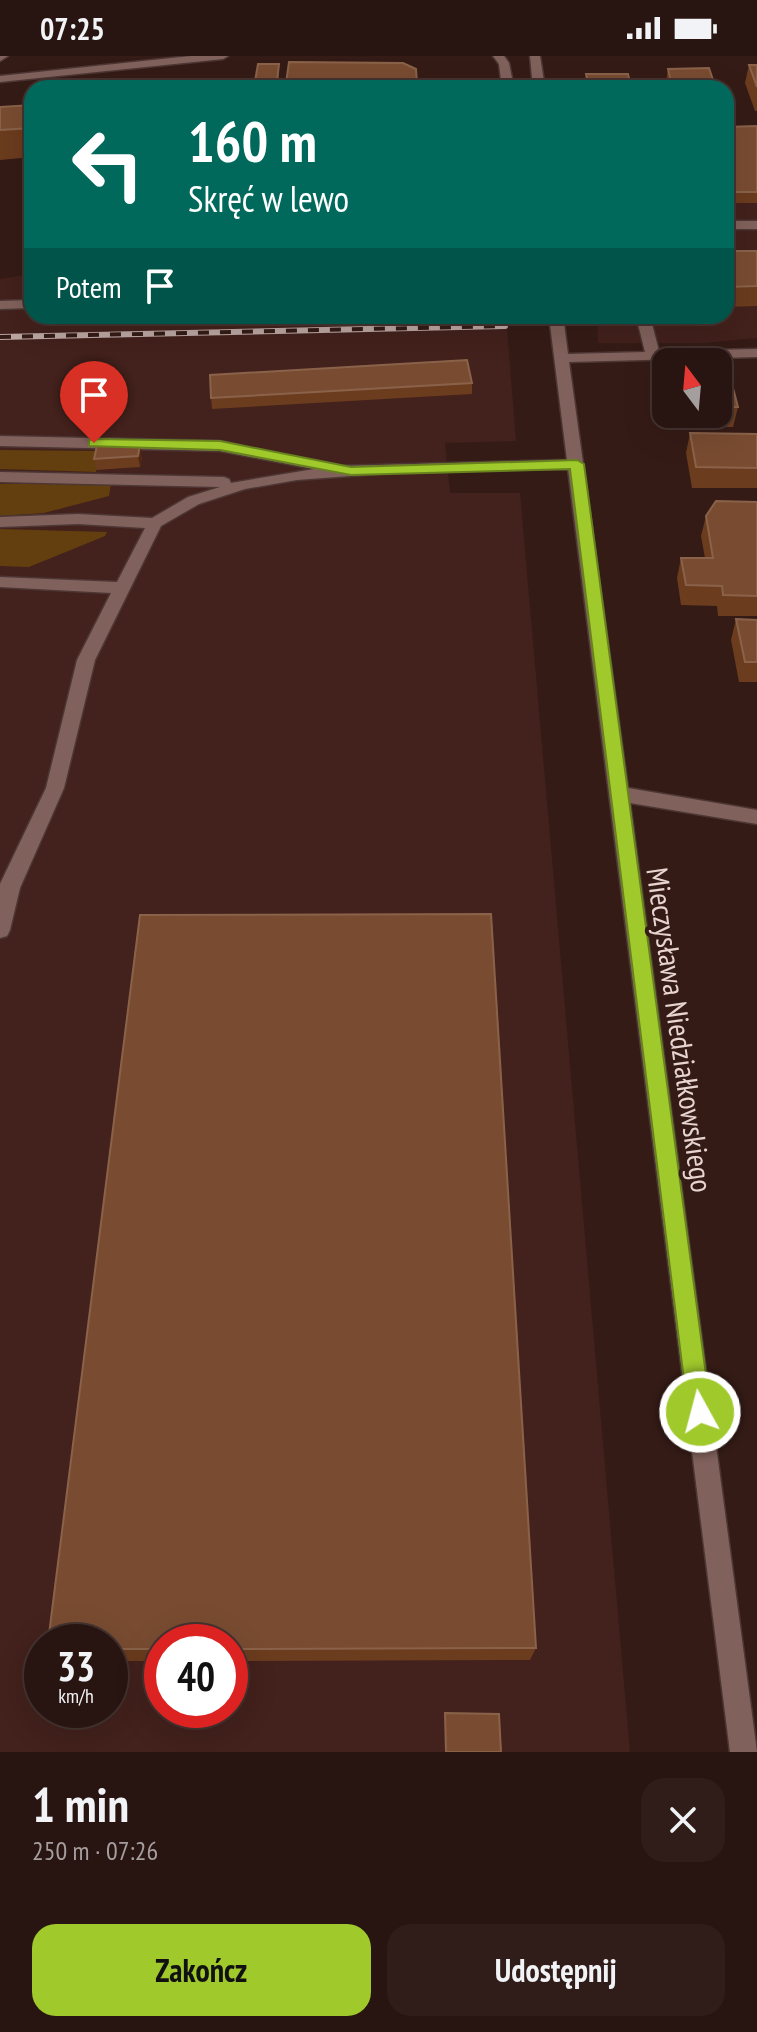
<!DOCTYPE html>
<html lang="pl">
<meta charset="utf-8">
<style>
:root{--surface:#281410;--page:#301d19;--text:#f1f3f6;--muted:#a59e9f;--line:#443330;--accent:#a0c92c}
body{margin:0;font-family:"PT Sans Narrow",sans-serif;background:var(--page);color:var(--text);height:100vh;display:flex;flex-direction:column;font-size:30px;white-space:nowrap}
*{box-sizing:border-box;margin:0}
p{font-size:26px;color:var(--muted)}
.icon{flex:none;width:44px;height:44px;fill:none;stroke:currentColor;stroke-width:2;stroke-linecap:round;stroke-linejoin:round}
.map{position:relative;height:1696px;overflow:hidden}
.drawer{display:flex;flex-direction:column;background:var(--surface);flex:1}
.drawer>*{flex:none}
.top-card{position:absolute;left:24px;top:24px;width:710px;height:244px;border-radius:24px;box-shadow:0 8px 32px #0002,0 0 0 2px var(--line);background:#00695c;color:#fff;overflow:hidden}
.needle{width:52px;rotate:344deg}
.fabs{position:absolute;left:652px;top:292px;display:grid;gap:16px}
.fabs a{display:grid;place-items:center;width:80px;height:80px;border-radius:16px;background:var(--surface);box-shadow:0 8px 32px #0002,0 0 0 2px var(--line);font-size:40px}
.speed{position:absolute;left:24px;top:1568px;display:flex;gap:16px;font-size:40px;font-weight:700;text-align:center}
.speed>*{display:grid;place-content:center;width:104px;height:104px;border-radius:50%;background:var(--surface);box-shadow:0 8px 32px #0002,0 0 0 2px var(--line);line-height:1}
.speed small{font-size:20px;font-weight:400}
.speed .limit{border:12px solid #d22;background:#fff;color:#111}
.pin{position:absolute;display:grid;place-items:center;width:68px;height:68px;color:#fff;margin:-82px -34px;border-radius:50% 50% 50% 0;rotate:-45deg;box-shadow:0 0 8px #0007}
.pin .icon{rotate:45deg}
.me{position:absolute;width:88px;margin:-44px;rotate:353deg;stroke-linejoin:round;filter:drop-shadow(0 0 6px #0008)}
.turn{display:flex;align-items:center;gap:28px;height:168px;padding:0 32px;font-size:36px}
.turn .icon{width:104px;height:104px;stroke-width:2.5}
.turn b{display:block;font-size:56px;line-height:68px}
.then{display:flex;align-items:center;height:76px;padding:0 32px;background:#0003;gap:16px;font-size:30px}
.round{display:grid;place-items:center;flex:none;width:84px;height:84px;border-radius:24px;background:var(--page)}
.head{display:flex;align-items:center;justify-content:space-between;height:136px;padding:0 32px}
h1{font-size:48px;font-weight:700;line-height:60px}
.primary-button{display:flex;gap:16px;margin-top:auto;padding:16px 32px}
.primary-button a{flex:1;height:92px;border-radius:24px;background:var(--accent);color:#111;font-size:32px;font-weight:700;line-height:92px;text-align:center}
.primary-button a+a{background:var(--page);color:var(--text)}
.status{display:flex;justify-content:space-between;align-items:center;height:56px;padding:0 40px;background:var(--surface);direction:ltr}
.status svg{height:22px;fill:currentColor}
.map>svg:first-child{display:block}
.built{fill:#43211c;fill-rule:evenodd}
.green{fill:#633e0e}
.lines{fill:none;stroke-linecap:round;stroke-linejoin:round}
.minor-casing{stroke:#4d3734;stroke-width:3}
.minor{fill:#81615b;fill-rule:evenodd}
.rail-casing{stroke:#bba6a2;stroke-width:6}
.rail{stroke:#351b16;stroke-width:4;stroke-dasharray:11;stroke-linecap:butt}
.wall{fill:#6b3c1e}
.shaded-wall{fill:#502812}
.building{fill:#794c31;stroke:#8a624a;stroke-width:2}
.route{fill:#a0c92c;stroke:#68831d;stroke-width:2}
.labels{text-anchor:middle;stroke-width:8;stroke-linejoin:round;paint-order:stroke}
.street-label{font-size:30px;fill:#e8d5d1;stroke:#351b16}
</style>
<div class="status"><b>07:25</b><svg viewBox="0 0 49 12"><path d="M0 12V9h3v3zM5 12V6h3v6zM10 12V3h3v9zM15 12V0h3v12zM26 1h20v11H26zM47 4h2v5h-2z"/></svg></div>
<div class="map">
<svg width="757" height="1696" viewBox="0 0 757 1696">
<rect width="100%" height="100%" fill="#351b16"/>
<!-- built -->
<path class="built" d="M726 72H757V282L704 287H598L597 260H726Z
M32 218V260H506L516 385 445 387 450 437H520L630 1696H0V223ZM42 1586H110V1654H42ZM162 1586H230V1654H162Z"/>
<!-- green -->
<path class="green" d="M0 394 100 395V396L96 416 0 413Z
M0 428H111L109 440 44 457 0 460Z
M0 473 107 476 105 480 29 511 0 510Z"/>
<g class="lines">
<defs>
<path id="minor" d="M0 0H8L0 5Z
M191 0H228L223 3 0 26V20Z
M493 0H504L509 7 514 32H502L499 8Z
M530 0H540L545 32H533Z
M726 165H757V173H726Z
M32 244V252L0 253V245Z
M549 260H563L568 298 645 296 636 260H650L659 295 757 293V301L569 306 628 732 757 754V768L630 747 757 1696H730L568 413 417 415 297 424 245 433 199 448 161 470 95 604 64 732 20 832 10 874 7 880 0 882V828L46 732 77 604 111 537 0 531V521L117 526 145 472 78 468 0 471V461L78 458 152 462 188 441 220 431 0 426V416L224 421 229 423 231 427 314 413 220 395 0 390V380L220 385 337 410 567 404Z"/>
</defs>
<!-- minor casing -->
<use href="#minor" class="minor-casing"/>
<!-- minor -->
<use href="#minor" class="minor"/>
<defs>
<path id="rail" d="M0 281 505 270"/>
</defs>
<!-- rail casing -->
<use href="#rail" class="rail-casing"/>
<!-- rail -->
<use href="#rail" class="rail"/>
</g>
<!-- wall -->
<path class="wall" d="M749 9H757V55H755L745 27Z
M416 13 417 32H286V27Z
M668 13 715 30V32H665Z
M279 18 278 32H256L255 25Z
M586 18 631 32H585Z
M32 49V101L0 104V51Z
M757 70V147H726V71Z
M726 195H757V250L726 251Z
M718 317 738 351 733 371H686L683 358H718Z
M472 327V338L212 353 211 342Z
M690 377 757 378V432H692L686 397Z
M142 400 140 411 96 414 94 403Z
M757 446V560H718L717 550 681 549 677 522 681 502H705L701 480 706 460Z
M736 563 757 564V626H739L731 584Z
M491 858 536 1592 530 1604 230 1605V1586H162V1605H110V1586H48L140 859Z"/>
<!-- shaded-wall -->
<path class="shaded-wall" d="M140 389 142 400 140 411 138 400Z"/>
<!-- building -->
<path class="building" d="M289 6 403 7 416 13 417 28H409V32H342V28L286 27Z
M258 8H279L277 25H255Z
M749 9H757V31Z
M709 12 715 30H672L668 13Z
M586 18H628L631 32H589Z
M32 49V72L0 74V51Z
M757 70V136H726V71Z
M726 195H757V230L726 231Z
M467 304 472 327 211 342 210 319Z
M718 317H729L738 351H718Z
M690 377 757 378V412L696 411Z
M98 385 140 389 138 400 94 403Z
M716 445 757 446V540L723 539 722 530 686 529 681 502H713L706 460Z
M736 563 757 564V606H745Z
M491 858 536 1592 230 1593V1586H162V1593H110V1586H48L140 859Z
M445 1657 499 1658 501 1696H446Z"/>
<!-- route -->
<path class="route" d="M94 383 220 385 351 411 577 404 584 408 711 1356 708 1364 700 1368 691 1364 688 1356 570 413 351 419 220 394 89 390V384Z"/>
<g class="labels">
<!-- street labels -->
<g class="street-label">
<text transform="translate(679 974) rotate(82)" y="10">Mieczysława Niedziałkowskiego</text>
</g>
</g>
</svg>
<div class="fabs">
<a><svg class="needle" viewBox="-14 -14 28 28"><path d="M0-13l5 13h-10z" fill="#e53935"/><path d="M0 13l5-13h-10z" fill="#a59e9f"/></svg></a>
</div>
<div class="speed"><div>33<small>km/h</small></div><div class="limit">40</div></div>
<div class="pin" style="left:94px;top:387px;background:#d93025"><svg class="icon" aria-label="arrive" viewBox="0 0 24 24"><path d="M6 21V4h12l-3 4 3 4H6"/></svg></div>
<svg class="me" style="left:700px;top:1356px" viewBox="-20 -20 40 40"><circle r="17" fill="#a0c92c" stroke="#fff" stroke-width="3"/><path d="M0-11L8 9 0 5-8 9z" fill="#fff"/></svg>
<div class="top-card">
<div class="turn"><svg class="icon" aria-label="left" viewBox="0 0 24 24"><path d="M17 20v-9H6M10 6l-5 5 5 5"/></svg><div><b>160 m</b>Skręć w lewo</div></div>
<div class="then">Potem<svg class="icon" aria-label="arrive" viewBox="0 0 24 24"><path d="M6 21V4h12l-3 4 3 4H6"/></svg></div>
</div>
</div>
<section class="drawer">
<div class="head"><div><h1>1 min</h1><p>250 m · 07:26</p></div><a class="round"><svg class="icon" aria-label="close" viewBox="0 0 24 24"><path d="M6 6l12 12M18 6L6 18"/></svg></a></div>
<div class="primary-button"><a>Zakończ</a><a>Udostępnij</a></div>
</section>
